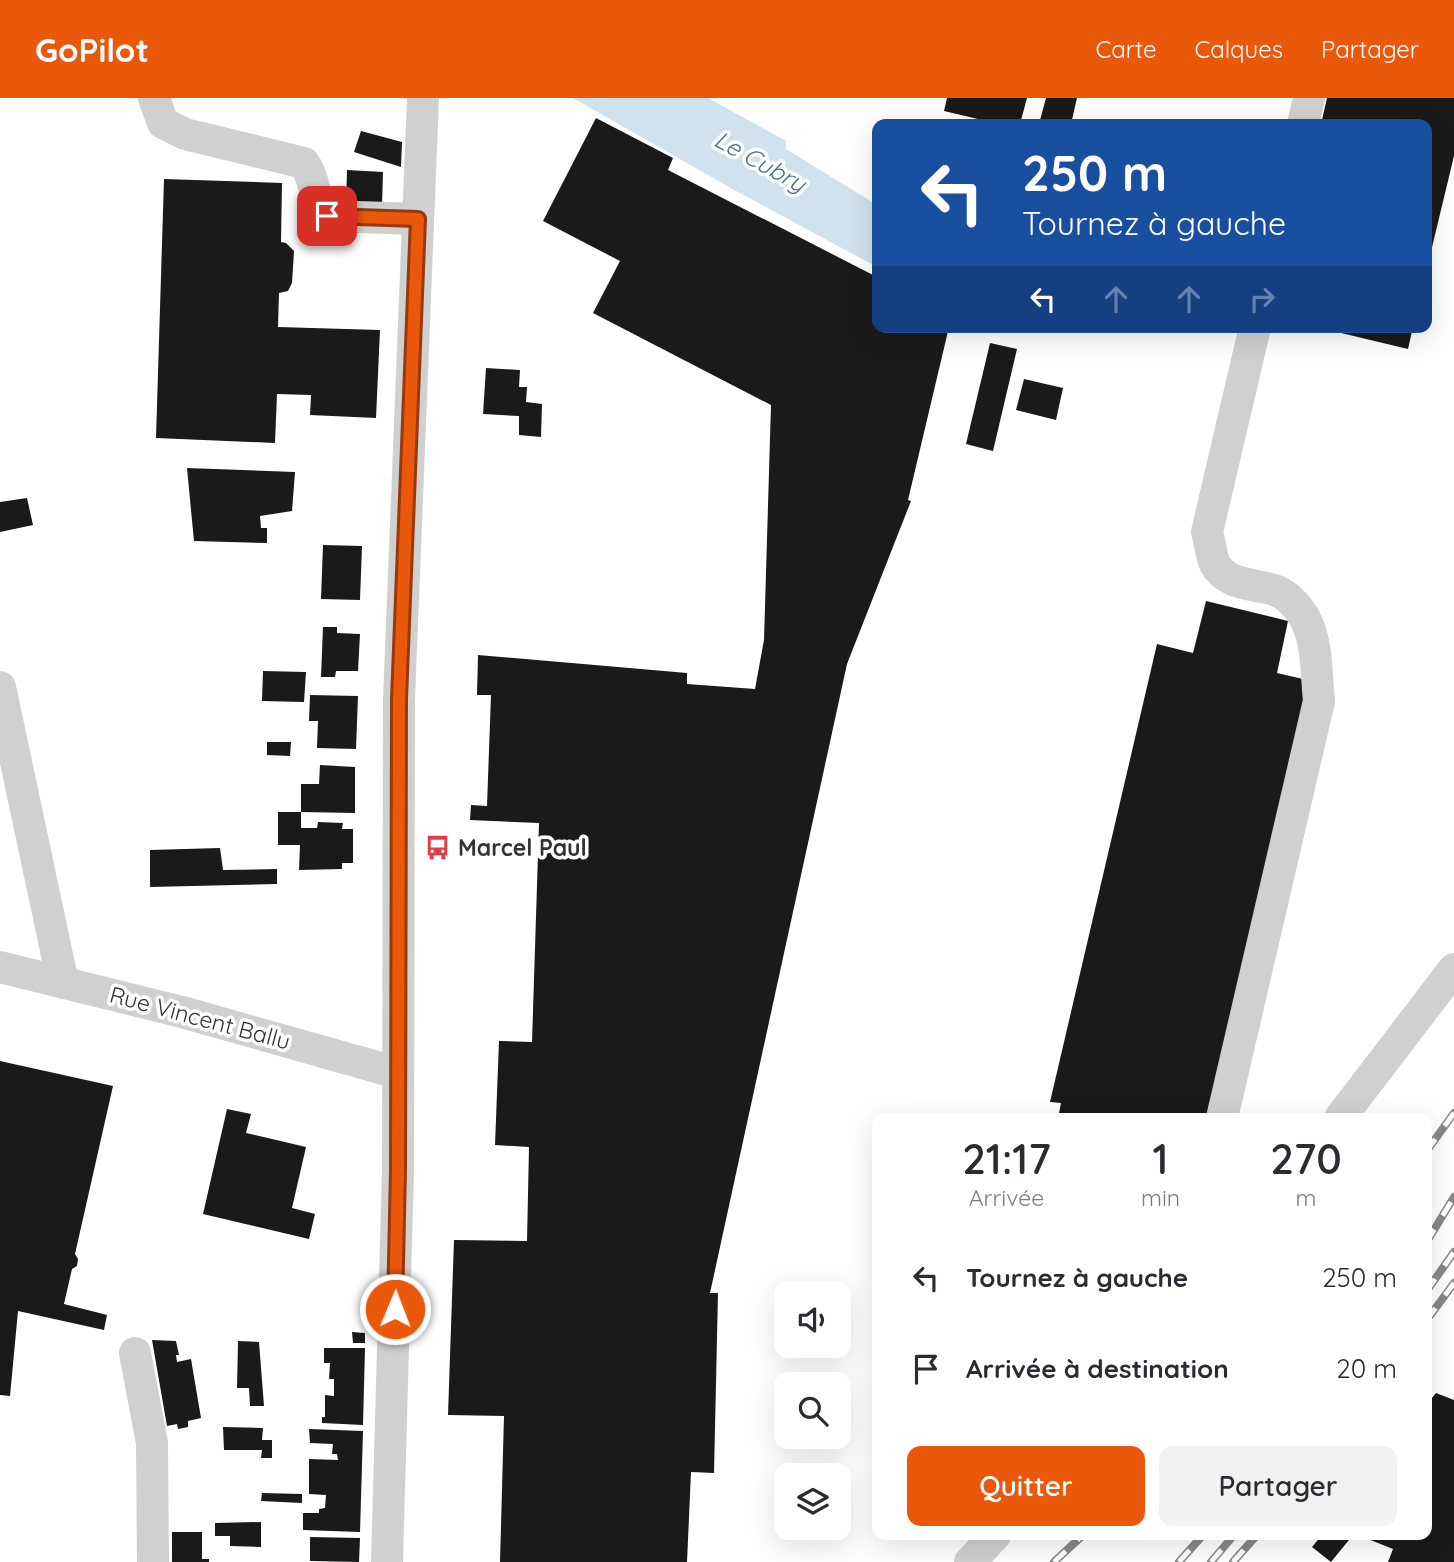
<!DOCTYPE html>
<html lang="fr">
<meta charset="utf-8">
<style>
:root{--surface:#fff;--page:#f2f2f3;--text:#2b2b33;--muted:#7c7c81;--accent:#ea580c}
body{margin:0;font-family:Quicksand,sans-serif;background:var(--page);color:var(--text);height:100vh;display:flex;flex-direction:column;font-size:26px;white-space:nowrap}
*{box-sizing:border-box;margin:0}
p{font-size:23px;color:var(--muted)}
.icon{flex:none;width:38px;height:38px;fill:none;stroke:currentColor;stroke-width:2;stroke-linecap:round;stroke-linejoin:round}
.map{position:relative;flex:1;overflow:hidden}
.details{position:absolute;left:872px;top:1015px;width:560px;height:427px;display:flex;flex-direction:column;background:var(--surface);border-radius:14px;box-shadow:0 7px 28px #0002}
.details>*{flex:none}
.hud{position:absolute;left:872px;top:21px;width:560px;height:214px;border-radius:14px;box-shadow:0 7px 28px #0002;background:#1a4fa0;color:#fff;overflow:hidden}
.fabs{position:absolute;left:774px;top:1183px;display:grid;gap:14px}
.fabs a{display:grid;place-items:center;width:77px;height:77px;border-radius:14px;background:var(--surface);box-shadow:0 7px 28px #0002;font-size:35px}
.pin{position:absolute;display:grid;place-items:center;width:60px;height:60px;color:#fff;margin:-30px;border-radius:14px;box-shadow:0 4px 10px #0006}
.me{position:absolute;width:77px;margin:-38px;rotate:1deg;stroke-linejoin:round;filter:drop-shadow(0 0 5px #0008)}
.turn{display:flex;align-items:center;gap:24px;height:147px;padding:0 35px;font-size:32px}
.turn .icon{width:91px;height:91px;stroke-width:2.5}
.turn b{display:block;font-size:49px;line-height:60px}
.lanes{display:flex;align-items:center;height:66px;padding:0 35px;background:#0003;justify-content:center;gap:35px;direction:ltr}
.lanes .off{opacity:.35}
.eta{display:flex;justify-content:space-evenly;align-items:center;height:119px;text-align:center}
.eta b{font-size:42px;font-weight:600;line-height:49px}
.cta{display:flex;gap:14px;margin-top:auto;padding:14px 35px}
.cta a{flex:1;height:80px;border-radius:14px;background:var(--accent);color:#fff;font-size:28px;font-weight:600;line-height:80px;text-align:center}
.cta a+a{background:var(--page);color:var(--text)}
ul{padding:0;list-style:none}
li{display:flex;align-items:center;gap:21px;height:91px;padding:0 35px}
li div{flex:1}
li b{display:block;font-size:26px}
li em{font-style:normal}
header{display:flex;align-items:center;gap:42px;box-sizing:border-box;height:98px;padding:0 35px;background:var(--accent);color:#fff}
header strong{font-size:33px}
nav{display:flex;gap:38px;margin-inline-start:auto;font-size:24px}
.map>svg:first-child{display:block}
.water{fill:#cfe2ee}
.building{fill:#1a1a1a}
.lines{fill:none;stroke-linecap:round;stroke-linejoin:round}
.minor{stroke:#d0d0d0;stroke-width:32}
.rail-casing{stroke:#888;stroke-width:8}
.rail{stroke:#fff;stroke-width:5;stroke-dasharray:16;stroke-linecap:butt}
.route-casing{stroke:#983908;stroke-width:18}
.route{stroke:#ea580c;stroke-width:12}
.labels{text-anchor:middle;stroke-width:7;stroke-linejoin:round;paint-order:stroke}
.poi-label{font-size:23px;font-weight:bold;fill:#333;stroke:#fff;text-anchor:start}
.street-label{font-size:23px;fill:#333;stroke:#fff}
.water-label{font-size:24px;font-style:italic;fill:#3f7597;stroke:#fff}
</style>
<header>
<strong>GoPilot</strong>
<nav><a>Carte</a><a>Calques</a><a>Partager</a></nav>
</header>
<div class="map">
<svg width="1454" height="1464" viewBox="0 0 1454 1464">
<rect width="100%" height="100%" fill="#fff"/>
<!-- water -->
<path class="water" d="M573 0H708L786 43V51L877 107V169L736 93Z"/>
<!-- building -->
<path class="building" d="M947 0H1027L1020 26H999L944 13Z
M1046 0H1077L1071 26H1039Z
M1327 0H1454V58L1427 170 1426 26H1321Z
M596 20 673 60 668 72 877 179V229H949L908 402 911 403 847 566 710 1195H718L714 1375 691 1374 687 1464H500L504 1318 448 1317 454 1142 527 1143 529 1049 495 1047 499 943 532 944 539 725 470 722 471 707 487 708 491 597H477L478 557 687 575V586L755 591 764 542 771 307 593 215 620 163 543 123Z
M361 33 402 44 401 69 354 54Z
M347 72 383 74 382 108 346 107Z
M164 81 282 85 281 144 286 145 294 153 292 185 288 193 279 195 278 229 380 232 376 320 310 317 311 297 277 296 275 345 156 340Z
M1316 229H1413L1408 251Z
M990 245 1017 251 993 353 966 346Z
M486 270 520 272 519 289H527L526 304 542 306 541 339 519 337V318L483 316Z
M1024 281 1063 290 1056 322 1016 312Z
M187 370 295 374 292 413 260 418 261 430H267V445L194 443Z
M27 400 33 427 0 434V404Z
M323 447 362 448 360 502 321 501Z
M1206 503 1288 523 1277 575 1316 584 1212 1020H1125L1100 1015 1099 1020H1058L1061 1005 1050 1004 1157 546 1193 555Z
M323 529H337V535L360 536 358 573H336L335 579H321Z
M263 573 306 574 304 604 262 603Z
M310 597 358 598 356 651 317 650 318 623H309Z
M267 644H291L290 658 267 657Z
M320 667 355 669V715L301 714V686H319Z
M278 714H301V730H317L318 724 343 725 342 731H353V765H342V771L299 772 300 747H278Z
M220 750 223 772 277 771V786L150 789V752Z
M0 963 113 988 75 1156 78 1161 77 1168 72 1171 64 1206 107 1217 104 1232 18 1213 10 1298 0 1297Z
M227 1011 251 1016 246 1035 306 1049 292 1110 315 1116 309 1141 203 1116Z
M352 1234 365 1235V1245H353Z
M152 1242 176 1243 179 1257H176L177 1264 191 1261 201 1320 188 1323V1329L178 1331 177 1326 167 1328Z
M238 1243 259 1244 264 1308H250L249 1290H237Z
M324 1250H365L363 1327 322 1325V1319H325V1297L334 1298V1281H329L330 1265H324Z
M1436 1295 1454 1302V1464H1388L1393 1451 1358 1437H1426V1307Z
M223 1329 263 1330 262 1342H272V1360H261L262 1352H224Z
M309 1331 363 1333 360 1434 303 1432V1415H319V1411L325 1410 326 1397 309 1396V1361L338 1362 337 1356H332L333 1346 310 1345Z
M262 1395 302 1396V1405L261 1403Z
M261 1424V1449L230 1448V1438H215V1425Z
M172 1434H202V1461H209V1464H172Z
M1322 1437H1353L1331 1464 1312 1449Z
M310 1439 360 1440 359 1464 310 1463Z"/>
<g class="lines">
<!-- minor -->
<path class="minor" d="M154 0 163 25 185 36 304 65C317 83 312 101 327 118L418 121
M1303 26 1309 0
M0 589 63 885
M0 869 182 914 398 975
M1222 1020 1319 603C1316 576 1318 543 1304 519 1298 509 1288 498 1277 493 1256 485 1228 489 1215 466 1211 457 1210 444 1207 434L1255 229
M1340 1020 1454 871
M135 1255 152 1345 153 1464
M387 1464 398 1072 399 601 423 0
M970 1464 995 1437"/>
<defs>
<path id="rail" d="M1426 1054 1454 1015
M1426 1145 1454 1099
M1426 1194 1454 1154
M1426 1223 1454 1185
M1054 1464 1083 1437
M1179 1464 1203 1437
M1211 1464 1234 1437
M1233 1464 1257 1437"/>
</defs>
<!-- rail casing -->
<use href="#rail" class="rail-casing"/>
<!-- rail -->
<use href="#rail" class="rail"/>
</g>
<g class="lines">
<defs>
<path id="route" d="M327 118 418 121 399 601 398 1072 395 1211"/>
</defs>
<!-- route casing -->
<use href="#route" class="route-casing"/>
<!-- route -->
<use href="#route" class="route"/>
</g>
<!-- icons -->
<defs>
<symbol id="bus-bare" viewBox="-9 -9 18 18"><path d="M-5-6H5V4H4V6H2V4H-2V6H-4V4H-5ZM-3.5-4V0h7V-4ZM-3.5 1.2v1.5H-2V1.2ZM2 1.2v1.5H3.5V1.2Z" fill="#e63946" stroke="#fff" stroke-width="2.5" paint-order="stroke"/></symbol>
</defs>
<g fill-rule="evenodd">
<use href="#bus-bare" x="420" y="732" width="35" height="35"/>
</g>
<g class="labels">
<!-- poi labels -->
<g class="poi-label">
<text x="458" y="758">Marcel Paul</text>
</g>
<!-- street labels -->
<g class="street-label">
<text transform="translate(200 920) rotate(15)" y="8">Rue Vincent Ballu</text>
</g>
<!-- water labels -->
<g class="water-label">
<text transform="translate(760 64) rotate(29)" y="8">Le Cubry</text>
</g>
</g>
</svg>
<div class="fabs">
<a><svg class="icon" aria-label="sound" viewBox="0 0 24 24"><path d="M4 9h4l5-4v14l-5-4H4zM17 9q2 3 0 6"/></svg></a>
<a><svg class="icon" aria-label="search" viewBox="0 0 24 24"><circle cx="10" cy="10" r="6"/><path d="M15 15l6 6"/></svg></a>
<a><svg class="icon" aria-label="layers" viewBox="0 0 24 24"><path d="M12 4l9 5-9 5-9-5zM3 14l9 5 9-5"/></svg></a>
</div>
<div class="pin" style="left:327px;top:118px;background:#d93025"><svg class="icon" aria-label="arrive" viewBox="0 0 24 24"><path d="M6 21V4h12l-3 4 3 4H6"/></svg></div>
<svg class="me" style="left:395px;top:1211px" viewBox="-20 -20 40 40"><circle r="17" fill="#ea580c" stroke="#fff" stroke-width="3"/><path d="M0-11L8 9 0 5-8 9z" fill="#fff"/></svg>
<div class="hud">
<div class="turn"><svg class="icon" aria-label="left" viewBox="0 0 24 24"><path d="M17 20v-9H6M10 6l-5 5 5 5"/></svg><div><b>250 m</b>Tournez à gauche</div></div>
<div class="lanes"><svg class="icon" aria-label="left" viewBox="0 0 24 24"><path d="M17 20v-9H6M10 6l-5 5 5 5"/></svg><svg class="icon off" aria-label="ahead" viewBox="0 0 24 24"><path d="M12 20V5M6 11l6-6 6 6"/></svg><svg class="icon off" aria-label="ahead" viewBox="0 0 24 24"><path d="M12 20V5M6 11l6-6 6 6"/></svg><svg class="icon off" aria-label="right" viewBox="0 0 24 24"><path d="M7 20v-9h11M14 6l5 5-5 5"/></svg></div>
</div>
<section class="details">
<div class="eta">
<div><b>21:17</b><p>Arrivée</p></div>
<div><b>1</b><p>min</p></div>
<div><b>270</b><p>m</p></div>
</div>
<ul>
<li><svg class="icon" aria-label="left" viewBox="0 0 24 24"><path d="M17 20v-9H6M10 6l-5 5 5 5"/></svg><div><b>Tournez à gauche</b></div><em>250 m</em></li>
<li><svg class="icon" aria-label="arrive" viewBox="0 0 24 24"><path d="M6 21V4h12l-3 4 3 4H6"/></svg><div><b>Arrivée à destination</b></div><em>20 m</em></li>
</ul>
<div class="cta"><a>Quitter</a><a>Partager</a></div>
</section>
</div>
